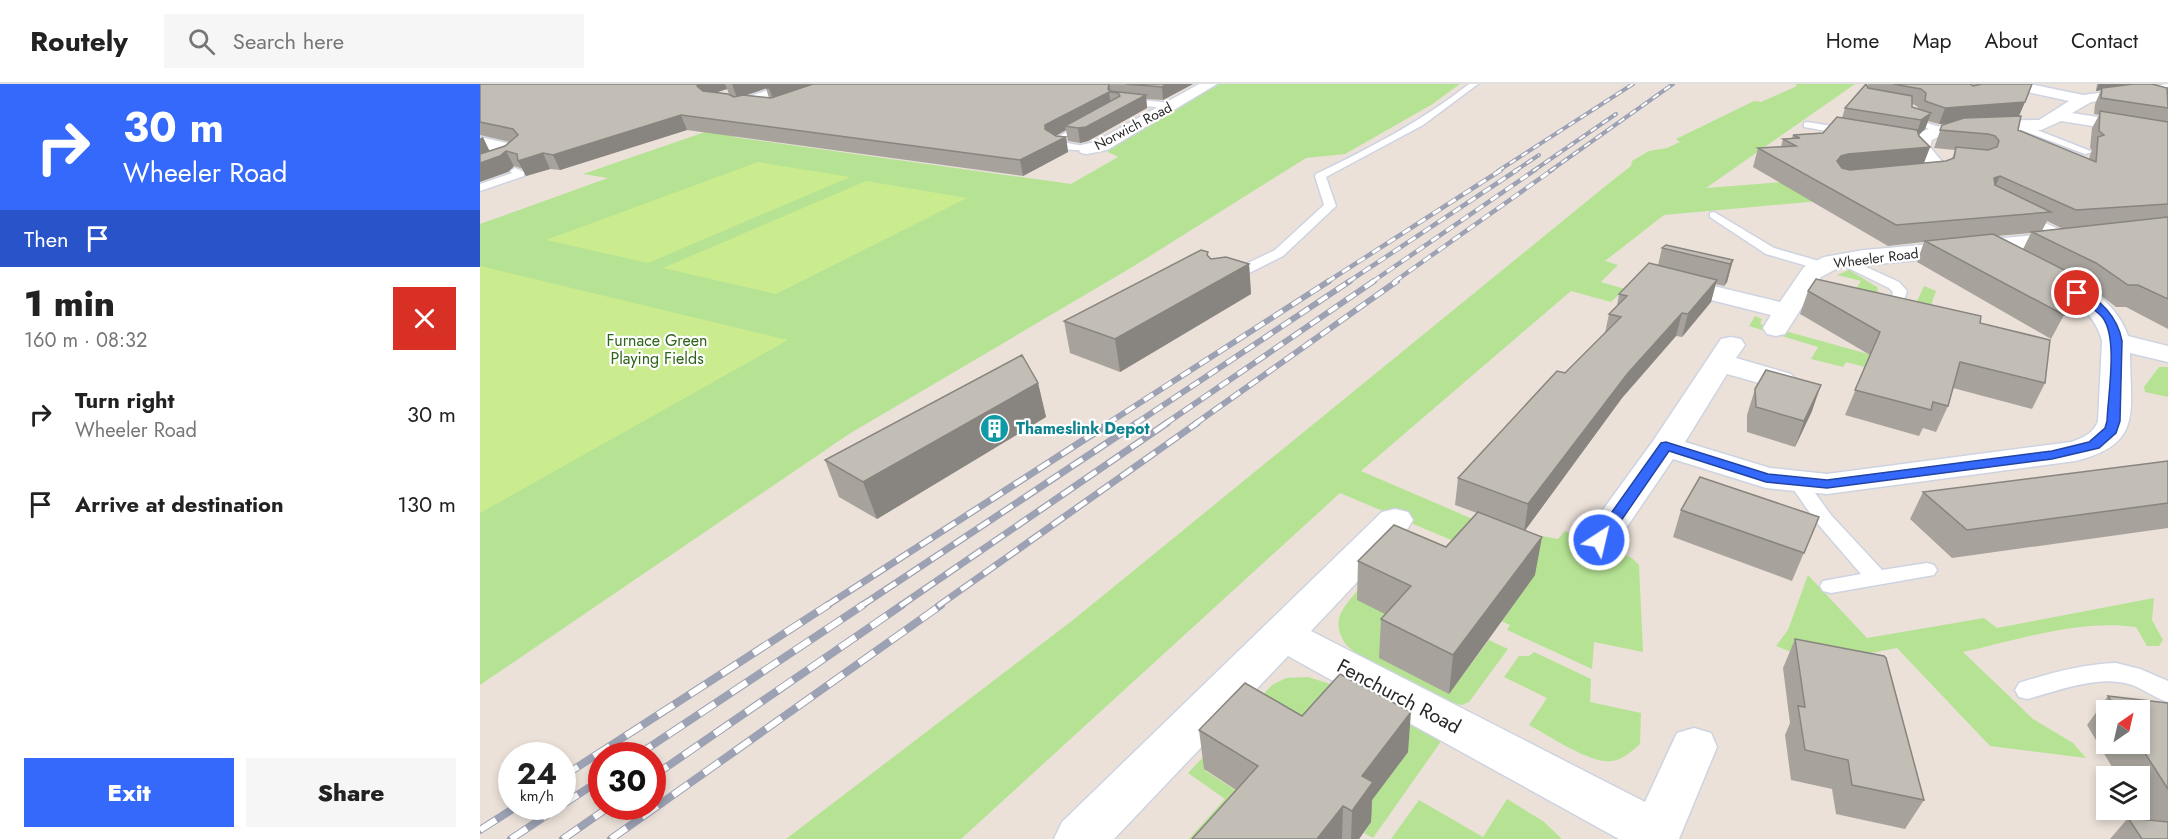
<!DOCTYPE html>
<meta charset="utf-8">
<style>
:root{--surface:#fff;--page:#f6f6f6;--text:#222;--muted:#767676;--line:#e0e0e0;--accent:#3469fc}
body{margin:0;font-family:Jost,sans-serif;background:var(--page);color:var(--text);height:100vh;display:flex;flex-direction:column;font-size:22px;white-space:nowrap}
*{box-sizing:border-box;margin:0}
p{font-size:20px;color:var(--muted)}
.icon{flex:none;width:33px;height:33px;fill:none;stroke:currentColor;stroke-width:2;stroke-linecap:round;stroke-linejoin:round}
.map{position:relative;flex:1;overflow:hidden}
.details{display:flex;flex-direction:column;background:var(--surface);width:480px}
.details>*{flex:none}
.guide{background:#3469fc;color:#fff;overflow:hidden}
.needle{width:39px;rotate:34deg}
.fabs{position:absolute;left:1616px;top:616px;display:grid;gap:12px}
.fabs a{display:grid;place-items:center;width:54px;height:54px;border-radius:0px;background:var(--surface);box-shadow:0 3px 9px #0003;font-size:30px}
.speed{position:absolute;left:18px;top:658px;display:flex;gap:12px;font-size:30px;font-weight:700;text-align:center}
.speed>*{display:grid;place-content:center;width:78px;height:78px;border-radius:50%;background:var(--surface);box-shadow:0 3px 9px #0003;line-height:1}
.speed small{font-size:15px;font-weight:400}
.speed .limit{border:9px solid #d22;background:#fff;color:#111}
.pin{position:absolute;display:grid;place-items:center;width:51px;height:51px;color:#fff;margin:-26px;border:3px solid #fff;border-radius:50%;box-shadow:0 2px 6px #0007}
.me{position:absolute;width:66px;margin:-33px;rotate:35deg;stroke-linejoin:round;filter:drop-shadow(0 0 4px #0008)}
.turn{display:flex;align-items:center;gap:21px;height:126px;padding:0 24px;font-size:27px}
.turn .icon{width:78px;height:78px;stroke-width:2.5}
.turn b{display:block;font-size:42px;line-height:51px}
.then{display:flex;align-items:center;height:57px;padding:0 24px;background:#0003;gap:12px;font-size:22px}
.round{display:grid;place-items:center;flex:none;width:63px;height:63px;border-radius:0px;background:var(--page)}
.headline{display:flex;align-items:center;justify-content:space-between;height:102px;padding:0 24px}
h1{font-size:36px;font-weight:800;line-height:45px}
.cta{display:flex;gap:12px;margin-top:auto;padding:12px 24px}
.cta a{flex:1;height:69px;border-radius:0px;background:var(--accent);color:#fff;font-size:24px;font-weight:800;line-height:69px;text-align:center}
.cta a+a{background:var(--page);color:var(--text)}
ul{padding:0;list-style:none}
li{display:flex;align-items:center;gap:18px;height:90px;padding:0 24px}
li div{flex:1}
li b{display:block;font-size:22px}
li em{font-style:normal}
header{display:flex;align-items:center;gap:36px;box-sizing:border-box;height:84px;padding:0 30px;background:var(--surface);border-bottom:2px solid var(--line)}
header strong{font-size:28px}
nav{display:flex;gap:33px;margin-inline-start:auto;font-size:21px}
.search{width:420px;height:54px;background:var(--page);display:flex;align-items:center;gap:15px;box-sizing:border-box;padding:0 21px;border-radius:0px;color:var(--muted);font-size:22px}
main{display:flex;flex:1;min-height:0}
.map>svg:first-child{display:block}
.green{fill:#b5e393}
.pitch{fill:#cbeb8f}
.lines{fill:none;stroke-linecap:round;stroke-linejoin:round}
.service-casing{stroke:#ced3e1;stroke-width:3}
.minor-casing{stroke:#ced3e1;stroke-width:3}
.service{fill:#fff;fill-rule:evenodd}
.minor{fill:#fff;fill-rule:evenodd}
.rail-far4-casing{stroke:#9ca1b3;stroke-width:4}
.rail-far3-casing{stroke:#9ca1b3;stroke-width:4.5}
.rail-far2-casing{stroke:#9ca1b3;stroke-width:6}
.rail-far1-casing{stroke:#9ca1b3;stroke-width:7}
.rail-casing{stroke:#9ca1b3;stroke-width:8}
.rail-far4{stroke:#fff;stroke-width:2;stroke-dasharray:7;stroke-linecap:butt}
.rail-far3{stroke:#fff;stroke-width:3;stroke-dasharray:9;stroke-linecap:butt}
.rail-far2{stroke:#fff;stroke-width:4;stroke-dasharray:11;stroke-linecap:butt}
.rail-far1{stroke:#fff;stroke-width:4.5;stroke-dasharray:14;stroke-linecap:butt}
.rail{stroke:#fff;stroke-width:6;stroke-dasharray:19;stroke-linecap:butt}
.wall{fill:#a7a39c;fill-rule:evenodd}
.shaded-wall{fill:#88847f}
.building{fill:#c2bdb5;stroke:#88847f;stroke-width:1.5}
.route{fill:#3469fc;stroke:#2244a4;stroke-width:1.5}
.labels{text-anchor:middle;stroke-width:4.5;stroke-linejoin:round;paint-order:stroke}
.far-street-label{font-size:14px;fill:#282828;stroke:#fff}
.park-label{font-size:16px;fill:#2e6418;stroke:#fff}
.culture-label{font-size:16px;font-weight:bold;fill:#0d838f;stroke:#fff;text-anchor:start}
.near-street-label{font-size:20px;fill:#282828;stroke:#fff}
</style>
<header>
<strong>Routely</strong>
<div class="search"><svg class="icon" aria-label="search" viewBox="0 0 24 24"><circle cx="10" cy="10" r="6"/><path d="M15 15l6 6"/></svg>Search here</div>
<nav><a>Home</a><a>Map</a><a>About</a><a>Contact</a></nav>
</header>
<main>
<section class="details">
<div class="guide">
<div class="turn"><svg class="icon" aria-label="right" viewBox="0 0 24 24"><path d="M7 20v-9h11M14 6l5 5-5 5"/></svg><div><b>30 m</b>Wheeler Road</div></div>
<div class="then">Then<svg class="icon" aria-label="arrive" viewBox="0 0 24 24"><path d="M6 21V4h12l-3 4 3 4H6"/></svg></div>
</div>
<div class="headline"><div><h1>1 min</h1><p>160 m · 08:32</p></div><a class="round" style="background:#d93025;color:#fff"><svg class="icon" aria-label="close" viewBox="0 0 24 24"><path d="M6 6l12 12M18 6L6 18"/></svg></a></div>
<ul>
<li><svg class="icon" aria-label="right" viewBox="0 0 24 24"><path d="M7 20v-9h11M14 6l5 5-5 5"/></svg><div><b>Turn right</b><p>Wheeler Road</p></div><em>30 m</em></li>
<li><svg class="icon" aria-label="arrive" viewBox="0 0 24 24"><path d="M6 21V4h12l-3 4 3 4H6"/></svg><div><b>Arrive at destination</b></div><em>130 m</em></li>
</ul>
<div class="cta"><a>Exit</a><a>Share</a></div>
</section>
<div class="map">
<svg width="1688" height="755" viewBox="0 0 1688 755">
<rect width="100%" height="100%" fill="#ebe1d9"/>
<!-- green -->
<path class="green" d="M738 0H980L951 21 865 70 826 74 654 182 369 350 0 601V140L128 94 103 90 228 47 288 40 253 53 591 100 638 73 628 68 630 62Z
M1315 0H1375L1226 104 1353 94 1362 115 1184 131 1125 177 1138 181 1121 198 1145 205 1131 218 1091 207 881 387 1009 442 1078 455 1085 447 1152 474 1159 481 1163 568 1114 558 1112 585 1027 546 1030 541 1021 537 928 541 969 610 1009 556 1028 565 989 618 982 621 973 620C949 607 879 578 865 559 859 550 856 539 861 529 872 508 895 491 910 474L947 491 976 458 860 409 481 755H306L593 536 1128 100 1151 82 1152 77 1169 67 1187 64 1200 58 1196 55 1274 17 1281 18 1317 2Z
M1369 186 1397 203 1398 207 1392 218 1432 228 1444 202 1456 207 1444 241 1371 214 1381 197 1357 191Z
M1275 232 1282 235 1280 240 1399 273 1425 294 1366 278 1363 283 1331 275 1338 263 1269 242Z
M1679 283H1688V313L1665 308 1664 303Z
M1328 491 1387 554 1504 534 1517 544 1674 514 1672 536 1683 556 1679 562H1667L1656 543C1598 535 1539 556 1483 568L1553 635 1593 659 1606 674 1510 662 1417 564 1339 579 1296 562 1308 546Z
M1054 568 1111 595 1110 618 1161 629 1160 660C1151 668 1144 675 1132 677 1112 681 1068 651 1049 641L1067 614 1024 593 1039 572H1049Z
M828 593 857 602 962 656 893 754 884 749 891 738 724 686 780 722 752 755H709L745 715 708 689 792 601 806 594Z
M1027 715 1063 737 1082 755H911L939 716 1003 753Z"/>
<!-- pitch -->
<path class="pitch" d="M278 78 370 93 168 179 66 156Z
M386 97 487 114 296 210 183 184Z
M0 182 308 256 0 429Z"/>
<g class="lines">
<defs>
<path id="service" d="M989 0H998L943 41 846 93 856 122 803 172 753 197H743L741 194 743 191 795 166 844 121 835 92 836 90C890 64 942 37 989 0Z
M643 14 691 19 695 22 691 25 640 19V15Z
M1432 26 1439 28 1436 34 1438 36 1469 46 1464 49 1432 40 1427 34Z
M604 38 612 40 581 58 610 63V67L580 65 569 58Z
M1327 38 1370 45 1375 48 1370 51 1324 43V39Z
M1536 40H1542L1613 68 1605 70 1536 44Z
M35 84 44 88V92L0 107V100L32 89 30 87Z
M1234 128 1294 164 1346 179 1347 182 1341 186 1286 170 1230 133V129Z
M1543 129 1594 152 1596 155 1594 158H1586L1539 134V130Z
M1362 172 1419 198 1427 207 1422 222H1412L1410 219 1413 208 1409 204 1358 179 1356 176Z
M1318 393 1325 395 1351 431 1402 486 1447 479 1454 481 1457 486 1454 491 1351 509 1343 507 1340 502 1343 497 1381 490 1337 439 1309 399 1311 395Z
M1636 579 1660 585 1688 597V618C1674 614 1663 604 1649 600 1616 591 1579 607 1547 615L1539 613 1535 606 1539 599C1570 589 1603 580 1636 579Z"/>
<path id="minor" d="M307 0H329L327 3 266 23 260 25 252 20 254 17Z
M719 0H737L627 66 607 70 601 69 598 65 601 61 615 58Z
M1532 0H1550L1603 11 1688 0V8L1611 18 1592 29 1688 44V54L1581 37 1561 46 1486 47 1463 51 1452 56 1450 63 1469 86C1460 99 1433 101 1418 97L1415 93 1418 89 1449 85 1432 64 1438 49 1451 44 1486 37 1559 36 1589 17 1533 5Z
M0 53 40 62 43 66 32 75 0 86V74L18 68 0 63Z
M1590 148 1598 150 1601 155 1598 160 1358 184 1341 193 1305 250 1296 252 1287 250 1283 244 1291 231 1179 203 1176 198 1179 193 1188 191 1300 218 1324 183 1344 173 1384 166Z
M1566 185C1599 193 1637 218 1648 252L1688 262V278L1650 269C1650 328 1664 360 1595 377L1347 410 1286 404 1193 375 1132 465 1119 468 1106 465 1101 456 1173 357 1241 255 1251 253 1261 255 1265 261 1256 274 1311 290 1316 296 1311 302 1301 305 1247 290 1205 358 1290 384 1347 390 1591 358C1603 354 1614 349 1618 337L1622 257C1614 224 1586 212 1557 197L1554 192 1557 187Z
M915 425 928 428 933 436 928 444 831 547 1165 718 1197 649 1214 644 1231 649 1237 663 1199 755H1139L808 572 634 755H574L582 738 902 428Z"/>
</defs>
<!-- service casing -->
<use href="#service" class="service-casing"/>
<!-- minor casing -->
<use href="#minor" class="minor-casing"/>
<!-- service -->
<use href="#service" class="service"/>
<!-- minor -->
<use href="#minor" class="minor"/>
<defs>
<path id="rail-far4" d="M1018 87 1153 0
M1035 87 1059 71
M1053 87 1136 30
M1070 87 1193 0"/>
<path id="rail-far3" d="M847 198 1021 86
M868 198 1037 86
M892 198 1055 86
M914 198 1072 86"/>
<path id="rail-far2" d="M627 340 849 197
M655 340 870 197
M685 340 894 197
M715 340 917 197"/>
<path id="rail-far1" d="M346 522 630 339
M381 522 657 339
M420 522 687 339
M458 522 717 339"/>
<path id="rail" d="M156 672 383 521
M82 693 348 521
M172 693 422 521
M82 721 122 695
M0 746 36 723
M31 755 79 723
M83 755 129 723
M131 755 461 521"/>
</defs>
<!-- rail-far4 casing -->
<use href="#rail-far4" class="rail-far4-casing"/>
<!-- rail-far3 casing -->
<use href="#rail-far3" class="rail-far3-casing"/>
<!-- rail-far2 casing -->
<use href="#rail-far2" class="rail-far2-casing"/>
<!-- rail-far1 casing -->
<use href="#rail-far1" class="rail-far1-casing"/>
<!-- rail casing -->
<use href="#rail" class="rail-casing"/>
<!-- rail-far4 -->
<use href="#rail-far4" class="rail-far4"/>
<!-- rail-far3 -->
<use href="#rail-far3" class="rail-far3"/>
<!-- rail-far2 -->
<use href="#rail-far2" class="rail-far2"/>
<!-- rail-far1 -->
<use href="#rail-far1" class="rail-far1"/>
<!-- rail -->
<use href="#rail" class="rail"/>
</g>
<!-- wall -->
<path class="wall" d="M0 0H713L683 16 666 15 667 24 608 57 600 59 588 57 586 46 576 52 586 53 588 68 543 92 207 46 80 86 70 85 46 92 43 85 34 82 28 88 10 67 25 62 30 58 0 51ZM286 4 289 14 264 12ZM247 5 249 10 236 8Z
M1388 0H1552L1539 32 1538 46 1609 75 1610 71 1612 66 1610 64 1612 44 1619 31 1614 30 1615 20 1621 6 1616 7 1617 0H1672L1687 4 1688 2V245L1646 223H1636L1611 204 1600 225 1584 226V231L1571 255 1437 178 1444 158 1408 162 1273 83 1278 64 1301 63 1303 55 1312 54 1313 51 1343 49 1362 34 1365 24 1387 2ZM1432 20 1435 21 1440 25 1432 23ZM1448 37 1459 40H1465L1462 41 1454 64 1475 66 1472 75 1466 77 1444 79 1450 63 1439 51 1445 45ZM1567 137 1583 145 1562 147ZM1551 149 1543 165 1517 152Z
M1182 164 1253 176 1247 198 1244 202 1235 200 1231 218 1202 253 1196 252 1142 314 1045 446 1055 491 969 610 899 574 901 535 905 530 877 516 878 477 966 463 997 429 975 421 978 394 1125 249 1129 230 1137 222 1139 210 1178 181Z
M728 173 731 175 769 180 771 210 640 288 590 269 584 237Z
M1328 207 1500 239 1565 299 1552 325 1473 304 1468 322 1456 348 1443 344 1439 352 1365 331 1390 271 1320 230Z
M558 299 566 333 397 435 359 413 345 376Z
M1275 305 1332 327 1315 363 1267 348V331Z
M1688 377V444L1472 474 1430 435 1443 408Z
M1201 426 1339 433 1312 497 1193 453Z
M1315 555 1444 716 1425 745 1356 730 1352 705 1311 696 1305 651 1310 639 1303 584Z
M1628 612 1688 619V755H1630L1648 734 1663 735 1658 726H1659V693H1638L1607 641ZM1626 627H1659V660H1626Z
M822 632 928 668 892 716 891 738 879 755H712L756 706 724 685 719 646Z"/>
<!-- shaded-wall -->
<path class="shaded-wall" d="M218 0H245L247 5 223 13 217 2Z
M248 0H300L257 14 252 0Z
M304 0H351L294 18 289 4Z
M629 0 631 8H629L631 21 585 42 586 46 568 56 565 41 628 5Z
M687 0H713L683 16 682 3Z
M1619 0H1670L1622 4 1621 6 1616 7Z
M666 11 667 24 608 57 600 59 598 44Z
M1545 18 1538 34 1459 40 1465 24Z
M1451 29 1445 45 1435 54 1441 36Z
M201 31 207 46 80 86 73 71Z
M3 53 10 68 0 72V54Z
M586 53 588 68 543 92 540 76Z
M1450 63 1443 81 1355 91 1357 77 1361 72 1368 70Z
M26 67 34 82 28 88 0 98V79Z
M63 69 70 85 46 92 38 77Z
M1520 92 1511 112 1514 94Z
M1253 176 1247 198 1244 202 1250 180Z
M769 180 771 210 640 288 635 255Z
M1237 196 1231 218 1202 253 1208 230Z
M1202 229 1196 252 1142 314 1044 448 1048 420 1148 289Z
M558 299 566 333 397 435 383 398Z
M1341 301 1332 327 1315 363 1324 337Z
M1062 453 1055 491 969 610 973 571Z
M931 628 928 668 892 716 891 738 879 755H871L872 727 882 692Z
M863 722 862 755H837Z"/>
<!-- building -->
<path class="building" d="M0 0H218L217 2 223 7 248 10 254 13 263 11 291 14 333 0H629L628 5 630 7 666 11 606 43 598 44 585 42 640 12 638 9 629 8 565 41V45L576 52 586 53 540 76 201 31 73 71 63 69 38 77 37 70 26 67 20 72 0 79V70L25 62 38 51 33 45 0 38Z
M299 0H304L289 4H286Z
M646 0H687L682 3Z
M1386 0 1388 4 1432 12V23L1451 29 1441 36 1365 24Z
M1413 0H1490L1493 2 1502 0H1552L1545 18 1465 24 1445 17 1446 9 1441 5Z
M1653 0H1672L1687 4 1688 24 1621 14 1622 4Z
M1620 27 1688 38V120L1596 126 1520 92 1514 94 1515 101 1571 128 1416 141 1278 64 1316 62 1303 55 1320 54 1313 51 1343 49 1357 33 1437 46 1439 52 1450 63 1368 70 1361 72 1357 77 1362 84 1370 86 1466 77 1474 74 1476 63 1508 66 1517 63 1519 57 1515 52 1508 50 1460 46 1462 41 1484 34 1541 32 1538 46 1616 78 1618 53 1624 51 1619 47Z
M1688 133V215L1658 201H1648L1616 179 1552 148Z
M1513 150 1598 193 1612 202 1587 204 1584 231 1445 157Z
M1186 161 1253 176 1250 180 1182 164Z
M721 166 728 168 727 171 731 175 746 173 769 180 635 255 584 237Z
M1169 179 1237 196 1208 230 1202 229 1148 289 1048 420 978 394 1077 287 1085 289 1141 233 1129 230 1147 212 1139 210Z
M1336 195 1501 232 1500 239 1570 256 1565 299 1480 278 1468 322 1453 318 1451 326 1375 306 1400 248 1328 207Z
M542 271 558 299 383 398 345 376Z
M1286 286 1341 301 1324 337 1276 323 1275 305Z
M1688 377V419L1487 446 1443 408Z
M1220 393 1339 433 1324 469 1201 426Z
M998 428 1062 453 973 571 901 535 931 502 878 477 914 441 966 463Z
M1315 555 1404 572 1406 574 1444 716 1372 701 1368 676 1325 666 1318 622 1325 623Z
M860 590 931 628 882 692 893 698 872 727 863 722 837 755H712L778 682 719 646 765 599 822 632Z
M1628 612 1688 619V705L1659 660V627H1638Z
M1648 734 1688 738V755H1662Z"/>
<!-- route -->
<path class="route" d="M1597 206C1620 213 1638 234 1642 257L1640 337 1636 349 1619 364 1572 375 1347 404 1286 398 1189 367 1125 460 1119 461 1112 456 1181 359 1186 358 1288 390 1347 396 1572 367 1609 358 1625 344 1627 337C1628 311 1638 255 1623 234 1615 224 1603 218 1593 211L1591 209Z"/>
<!-- icons -->
<defs>
<symbol id="building-disc" viewBox="-11 -11 22 22"><circle r="9.5" fill="#0f9aa8" stroke="#fff"/><path d="M-4-6H4V6H1V3H-1V6H-4ZM-2.5-4.3h1.7v1.8h-1.7ZM.8-4.3h1.7v1.8H.8ZM-2.5-1h1.7V.8h-1.7ZM.8-1h1.7V.8H.8Z" fill="#fff"/></symbol>
</defs>
<g fill-rule="evenodd">
<use href="#building-disc" x="498" y="328" width="33" height="33"/>
</g>
<g class="labels">
<!-- far-street labels -->
<g class="far-street-label">
<text transform="translate(653 42) rotate(-28)" y="5">Norwich Road</text>
<text transform="translate(1396 174) rotate(-7)" y="5">Wheeler Road</text>
</g>
<!-- park labels -->
<g class="park-label">
<text x="177" y="262">Furnace Green<tspan x="177" dy="18">Playing Fields</tspan></text>
</g>
<!-- culture labels -->
<g class="culture-label">
<text x="536" y="350">Thameslink Depot</text>
</g>
<!-- near-street labels -->
<g class="near-street-label">
<text transform="translate(919 612) rotate(28)" y="7">Fenchurch Road</text>
</g>
</g>
</svg>
<div class="fabs">
<a><svg class="needle" viewBox="-14 -14 28 28"><path d="M0-13l5 13h-10z" fill="#e53935"/><path d="M0 13l5-13h-10z" fill="#767676"/></svg></a>
<a><svg class="icon" aria-label="layers" viewBox="0 0 24 24"><path d="M12 4l9 5-9 5-9-5zM3 14l9 5 9-5"/></svg></a>
</div>
<div class="speed"><div>24<small>km/h</small></div><div class="limit">30</div></div>
<div class="pin" style="left:1597px;top:209px;background:#d93025"><svg class="icon" aria-label="arrive" viewBox="0 0 24 24"><path d="M6 21V4h12l-3 4 3 4H6"/></svg></div>
<svg class="me" style="left:1119px;top:456px" viewBox="-20 -20 40 40"><circle r="17" fill="#3469fc" stroke="#fff" stroke-width="3"/><path d="M0-11L8 9 0 5-8 9z" fill="#fff"/></svg>
</div>
</main>
